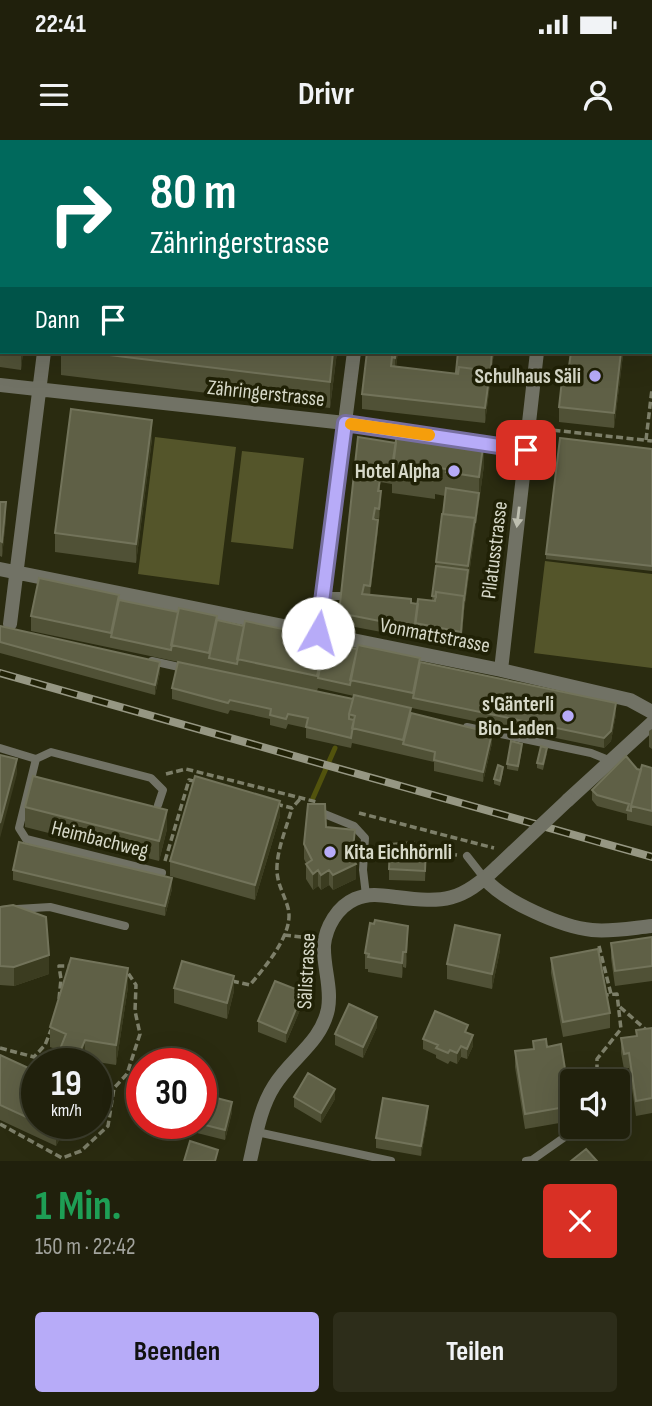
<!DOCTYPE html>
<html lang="de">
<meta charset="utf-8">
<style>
:root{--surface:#20200c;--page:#2d2d1a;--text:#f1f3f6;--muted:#a2a39d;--line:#3d3e2d;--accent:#b7abf8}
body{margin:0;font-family:"Sofia Sans Condensed",sans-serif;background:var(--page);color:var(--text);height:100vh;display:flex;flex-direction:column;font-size:26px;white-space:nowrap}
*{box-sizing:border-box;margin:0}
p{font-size:23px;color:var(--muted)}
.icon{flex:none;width:38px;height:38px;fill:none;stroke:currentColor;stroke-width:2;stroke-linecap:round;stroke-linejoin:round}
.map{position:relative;height:1021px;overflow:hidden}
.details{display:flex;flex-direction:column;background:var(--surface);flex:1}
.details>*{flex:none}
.hud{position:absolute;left:0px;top:0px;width:653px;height:214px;box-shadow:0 7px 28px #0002,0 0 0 2px var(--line);background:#00695c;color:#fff;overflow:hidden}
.fabs{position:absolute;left:560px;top:929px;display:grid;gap:14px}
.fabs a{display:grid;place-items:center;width:70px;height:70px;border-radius:7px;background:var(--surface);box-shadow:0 7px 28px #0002,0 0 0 2px var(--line);font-size:35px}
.speed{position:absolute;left:21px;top:908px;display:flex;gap:14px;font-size:35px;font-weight:700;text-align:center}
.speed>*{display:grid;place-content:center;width:91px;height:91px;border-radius:50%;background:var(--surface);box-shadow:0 7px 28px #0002,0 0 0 2px var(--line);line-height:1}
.speed small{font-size:18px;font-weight:400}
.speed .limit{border:10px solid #d22;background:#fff;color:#111}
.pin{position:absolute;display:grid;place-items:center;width:60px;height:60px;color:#fff;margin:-30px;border-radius:14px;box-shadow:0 4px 10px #0006}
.me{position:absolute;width:77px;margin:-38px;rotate:7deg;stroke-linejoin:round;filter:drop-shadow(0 0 5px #0008)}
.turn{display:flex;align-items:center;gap:24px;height:147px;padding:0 35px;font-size:32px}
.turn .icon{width:91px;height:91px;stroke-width:2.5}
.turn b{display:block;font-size:49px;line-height:60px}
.then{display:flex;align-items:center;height:66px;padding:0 35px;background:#0003;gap:14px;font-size:26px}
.round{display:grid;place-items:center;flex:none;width:74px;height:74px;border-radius:7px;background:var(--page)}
.overview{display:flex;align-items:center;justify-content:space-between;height:119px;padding:0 35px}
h1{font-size:42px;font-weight:700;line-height:52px;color:#1e9e55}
.primary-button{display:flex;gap:14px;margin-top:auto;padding:14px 35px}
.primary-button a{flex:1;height:80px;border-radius:7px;background:var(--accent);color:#111;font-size:28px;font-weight:700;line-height:80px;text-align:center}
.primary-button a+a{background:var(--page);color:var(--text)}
.status{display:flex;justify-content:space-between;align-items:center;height:49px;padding:0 35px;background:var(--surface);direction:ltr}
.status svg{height:19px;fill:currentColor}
header{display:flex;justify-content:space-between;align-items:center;height:91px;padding:0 35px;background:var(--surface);font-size:32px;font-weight:700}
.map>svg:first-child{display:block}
.green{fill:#54552a}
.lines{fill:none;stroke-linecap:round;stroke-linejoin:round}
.stream{stroke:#52530d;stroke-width:5}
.path{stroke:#7d7f69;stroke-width:3.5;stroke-dasharray:7 3.5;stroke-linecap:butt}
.lane{stroke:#717265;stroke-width:8}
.street{stroke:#717265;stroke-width:14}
.rail-casing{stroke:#969783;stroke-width:8}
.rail{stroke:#202106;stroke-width:5;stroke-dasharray:16;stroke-linecap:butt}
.street-bridge{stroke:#717265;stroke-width:14}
.wall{fill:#505136;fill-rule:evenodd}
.shaded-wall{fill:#3b3c20}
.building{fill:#5f6046;stroke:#72735a;stroke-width:2}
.oneway{fill:#bebfb0}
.route-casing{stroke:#776fa1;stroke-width:18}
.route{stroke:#b7abf8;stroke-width:12}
.slow{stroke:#f59e0b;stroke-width:12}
.poi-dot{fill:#b7abf8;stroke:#202106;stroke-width:2.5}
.labels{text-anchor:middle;stroke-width:7;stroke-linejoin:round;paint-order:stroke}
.poi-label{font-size:21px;font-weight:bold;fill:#d7d9c9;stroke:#202106;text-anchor:end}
.street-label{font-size:21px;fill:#d7d9c9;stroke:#202106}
</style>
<div class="status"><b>22:41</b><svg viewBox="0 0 49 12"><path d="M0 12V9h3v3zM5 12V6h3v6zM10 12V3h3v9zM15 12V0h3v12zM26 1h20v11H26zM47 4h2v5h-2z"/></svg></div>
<header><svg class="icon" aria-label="menu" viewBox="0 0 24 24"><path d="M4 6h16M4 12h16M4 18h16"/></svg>Drivr<svg class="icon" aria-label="person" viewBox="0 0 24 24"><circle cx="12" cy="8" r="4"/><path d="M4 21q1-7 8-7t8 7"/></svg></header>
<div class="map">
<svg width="652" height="1021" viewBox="0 0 652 1021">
<rect width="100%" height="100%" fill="#2a2b10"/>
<!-- green -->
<path class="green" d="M155 297 236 307 219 445 138 434Z
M242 311 304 318 293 409 231 402Z
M545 421 652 434V528L534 513Z"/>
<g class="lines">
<!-- stream -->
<path class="stream" d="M313 658 335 608"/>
<!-- path -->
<path class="path" d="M651 158 652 150
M651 178H652
M543 289 652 301
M646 300 652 249
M166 634 186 629 317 662
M276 664 292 668 301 658
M359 673 494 708
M424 711 457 715
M165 721 189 640 198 642
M284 795 310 798
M599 806 611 854
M232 841 250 845C264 828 295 793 288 768 284 753 276 743 277 726 278 707 287 686 292 668
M59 859 61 839 59 826H71
M620 867 652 895
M0 908 34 917 45 905 51 890
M597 942V919L621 889 617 854 604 855
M96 968 110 976
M0 984 62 1018 81 1011 108 986 114 948 127 934 140 894 135 871 136 845 126 830"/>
<!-- lane -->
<path class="lane" d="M0 77 2 76
M323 456H340
M152 521 188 529
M467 587 591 613 611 621
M0 608 36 619
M158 665 163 650 151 638 51 612 36 619 19 688 26 699 162 733
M322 673 354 686 365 698 363 730 366 755
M467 716 485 739
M0 770 50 767 125 786
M257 992 391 1021
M526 1021 532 1020 579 987"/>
<!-- street -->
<path class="street" d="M70 2V0
M561 2V0
M651 91H652
M0 245 345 283 414 293
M465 301 526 310
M0 429 501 530 630 560 652 572
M10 484 44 212
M318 493 354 212
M501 530 537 212
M568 660 652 583
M485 739C505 762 562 787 592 790 611 792 632 788 652 786
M250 1021C256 995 260 968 274 946 291 918 321 903 328 869 332 847 323 827 324 805 326 787 337 767 355 759 369 753 381 755 396 757 444 763 461 762 497 727"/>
<defs>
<path id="rail" d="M0 533 652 717"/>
</defs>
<!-- rail casing -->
<use href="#rail" class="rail-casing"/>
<!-- rail -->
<use href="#rail" class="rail"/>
<!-- street-bridge -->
<path class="street-bridge" d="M497 727 568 660"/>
</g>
<!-- wall -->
<path class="wall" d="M95 0H374V2H96Z
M584 0H636L635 2H583Z
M651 7H652V68H651Z
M0 9H2V69L0 68Z
M2 81V212H23L21 230 0 227V95Z
M61 212H337L330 268 61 235Z
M367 212H398L396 227 456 234 458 212H494L485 283 362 269V254Z
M563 212H627V216L623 215 614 288 559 282V267L567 241 570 214 563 213Z
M358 297 484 325 464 471 461 507 339 484V473ZM380 342 392 344V353L435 359V354L445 356 436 422 432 461 418 464 370 455 378 390 375 380V378L379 379 381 362 380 351Z
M152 299 136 423 55 412V393Z
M652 309V431L546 419V414Z
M0 362 6 378 2 417 0 416Z
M31 476 217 480 420 522 616 574 611 601 604 608 388 563 411 573 492 603 483 642 434 631V622L352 603 351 608 306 598V588L288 584 286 589 270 585V579L230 570 228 574 172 559V548L353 559 354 556 318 548 317 551 31 491Z
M0 486 160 532 155 555 0 513Z
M652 589V609L649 607V591Z
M522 609 518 631 507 629V624Z
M547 613 543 630 537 628V623Z
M652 628V686L627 680V674L597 666 592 660V650L637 629 641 630Z
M503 632 500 646 494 644V639Z
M25 667 167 689 159 721 25 687Z
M280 676 255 760 170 736V721Z
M326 687 355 706 353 720 356 739 333 750 329 745 321 750 318 746 313 750 306 739V723L304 719V704Z
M414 706 426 717 425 741 389 740V729Z
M13 730 172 749 165 776 13 740Z
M0 767 49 834 14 846 0 845Z
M652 797V841L615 846 611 818V803Z
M408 801 406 828 403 827 402 838 368 832V829H365V813Z
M500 810 492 849 447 839V824Z
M551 818 610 873V888L563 897 551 833Z
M128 847 116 925 85 920 50 907V887Z
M174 848 234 851 227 879 174 863Z
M303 863 286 903 258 892V881Z
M377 887 363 918 335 905V894Z
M652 888V973L636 976 629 928 624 929 621 913V898L636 896V890Z
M468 893 473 906 467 919 461 917 457 924 450 921 448 924 436 918V915L423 909V899Z
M533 901 547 907 571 966V981L525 989 515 927V911L533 909Z
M0 915 37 932V984H67L56 1006 0 980Z
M294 957 335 959 321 983 294 967Z
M232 972 225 1000 193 992V984H201Z
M428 976 421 1016 376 1008V998Z"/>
<!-- shaded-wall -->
<path class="shaded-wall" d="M21 212H23L21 230Z
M333 212H337L330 268V242Z
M396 212H398L395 233V218Z
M492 212H494L485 283V268Z
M621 212H623V215L614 288V273Z
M152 280V299L136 423V404Z
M484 299V325L479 363V337Z
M381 351V362L379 379V369Z
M479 353V363L464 471 461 507V492L464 456Z
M6 362V378L2 417V402Z
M378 380V390L370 456V446Z
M160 522V532L155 555V545Z
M616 563V574L611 601 604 608V598Z
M492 593V603L483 642V632Z
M17 619V634L0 698V683Z
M280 661V676L255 760V745Z
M167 670V689L159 721V701Z
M355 690V706L352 725 356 724V739L333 750V735L352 716Z
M318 730V746L313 750V734Z
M329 730V745L321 750V735Z
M172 738V749L165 776V766Z
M408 786V801L406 828V812Z
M500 795V810L492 849V834Z
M403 812V827L402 838V823Z
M49 815V834L14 846V827Z
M128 828V847L116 925V905Z
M234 836V851L227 879V863Z
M303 852V863L286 903V893Z
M377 877V887L363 918V907Z
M473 895V906L467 919V909Z
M85 900V920L83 924H75Z
M461 906V917L457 924V913Z
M335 949V959L321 983V973Z
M232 962V972L225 1000V990Z
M428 966V976L421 1016V1006Z
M59 984H67L56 1006V991Z"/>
<!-- building -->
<path class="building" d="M293 0H372L371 2H309Z
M388 0H422V2H388Z
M442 0H469V2H442Z
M482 0H516V2H482Z
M584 0H613V2H583Z
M651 7H652V41H651Z
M0 9H2V42H0Z
M2 81V155H0V95Z
M0 162H2V208H0Z
M85 212H333L330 242Z
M367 212H396L395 218 392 217 391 226 458 234 459 227 490 231 485 268 362 254Z
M458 212H492L490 236V231L459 227 458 232H456Z
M571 212H621L614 273 559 267 562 240 567 241Z
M71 269 152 280 136 404 55 393Z
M398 287 484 299 479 337 446 332 447 329 435 328V332L392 327Z
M358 297 396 303 392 334 376 331 374 340H380L378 351H381L379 369 375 368 373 379 378 380 370 446 364 445 362 454 411 459V463L418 464 415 488 339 473Z
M560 298 652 309V426L546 414Z
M446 348 479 353 475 383V378L443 374Z
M0 362H6L2 402 0 401Z
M442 374 475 378 468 426 436 422Z
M436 426 468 430 464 461V456L436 452V457L432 456Z
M39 438 119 455 111 493 31 476Z
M436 452 464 456 461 492 415 483 418 459 435 461Z
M119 460 178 472 171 510 111 497Z
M179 468 217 476 209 513 171 505Z
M217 480 244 486 237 524 209 518Z
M245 481 325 498 317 536 237 519Z
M0 486 160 522 155 545 0 502Z
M325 503 357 509 350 545 318 538Z
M358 505 420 518 413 553 350 540Z
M178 522 353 559 349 574V579L354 580 351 598 306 587 308 578 288 574 286 579 270 575 271 569 230 560 228 563 172 548Z
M420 522 616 563 611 591 604 598 413 558Z
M354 555 411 568 403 600 352 588 355 576 349 574Z
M411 573 492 593 483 632 434 620 435 612 403 604Z
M511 601 522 604 518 626 507 624Z
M541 606 547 608 543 624 537 623Z
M0 615 17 619 0 683Z
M626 616 637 629 641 630 631 666V671L627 670 629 664 597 655 592 650Z
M498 625 503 627 500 641 494 639Z
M642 625 652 628V671L631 666Z
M33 636 167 670 159 701 25 667Z
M195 636 280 661 255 745 170 721Z
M308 664H325L326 687 355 690 352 716 356 724 333 735 329 730 321 735 318 730 313 734 306 724 312 720 304 704Z
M19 702 172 738 165 766 13 730Z
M414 702V706H426L425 731 389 729 390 704Z
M13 765 46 777 49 815 14 827 0 826V767Z
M375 780 408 786 406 812H403L402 823 368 817 369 814 365 813 370 783 374 784Z
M455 785 500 795 492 834 447 824Z
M652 797V826L615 831 611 803Z
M598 809 610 873 563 882 551 818Z
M71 818 128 828 116 905 85 900 75 924H54L66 894 50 887Z
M182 821 234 836 227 863 174 848Z
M275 841 303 852 286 893 258 881Z
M349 864 377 877 363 907 335 894Z
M435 871 468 885 465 892 473 895 467 909 461 906 457 913 450 910 448 913 436 908 438 905 423 899Z
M652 888V958L636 961 629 913 624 914 621 898 637 896 636 890Z
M546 899 547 907 561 904 571 966 525 974 515 911 534 909 533 901Z
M0 915 37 932V982L0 965Z
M308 933 335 949 321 973 294 957Z
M201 954 232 962 225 990 201 984Z
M383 958 428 966 421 1006 376 998Z
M40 984H59L56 991Z
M190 1001 218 1010 215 1021H184Z
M586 1009 597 1021H571Z"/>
<!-- one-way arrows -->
<defs><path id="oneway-solid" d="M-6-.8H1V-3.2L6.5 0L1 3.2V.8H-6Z" transform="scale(1.75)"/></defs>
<use class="oneway" href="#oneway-solid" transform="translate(518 377) rotate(97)"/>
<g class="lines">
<defs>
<path id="route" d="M318 493 345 283 526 310"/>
</defs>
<!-- route casing -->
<use href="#route" class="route-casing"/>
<!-- route -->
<use href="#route" class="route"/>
<!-- slow -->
<path class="slow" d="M351 284 429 295"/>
</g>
<!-- markers -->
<g class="poi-dot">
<circle cx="595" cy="236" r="7"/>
<circle cx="454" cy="331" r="7"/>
<circle cx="568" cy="576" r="7"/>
<circle cx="330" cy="712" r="7"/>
</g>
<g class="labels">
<!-- poi labels -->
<g class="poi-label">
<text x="581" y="243">Schulhaus Säli</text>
<text x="440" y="338">Hotel Alpha</text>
<text x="554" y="571">s'Gänterli<tspan x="554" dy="24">Bio-Laden</tspan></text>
<text x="344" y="719" text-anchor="start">Kita Eichhörnli</text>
</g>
<!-- street labels -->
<g class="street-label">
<text transform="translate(266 253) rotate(6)" y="7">Zähringerstrasse</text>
<text transform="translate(494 410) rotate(-83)" y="7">Pilatusstrasse</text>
<text transform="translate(435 495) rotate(11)" y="7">Vonmattstrasse</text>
<text transform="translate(100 699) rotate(14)" y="7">Heimbachweg</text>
<text transform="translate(306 831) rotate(-87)" y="7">Sälistrasse</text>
</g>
</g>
</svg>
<div class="fabs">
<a><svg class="icon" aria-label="sound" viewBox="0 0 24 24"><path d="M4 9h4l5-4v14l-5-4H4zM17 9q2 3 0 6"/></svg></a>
</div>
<div class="speed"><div>19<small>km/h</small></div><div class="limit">30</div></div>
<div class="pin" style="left:526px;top:310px;background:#d93025"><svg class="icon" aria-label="arrive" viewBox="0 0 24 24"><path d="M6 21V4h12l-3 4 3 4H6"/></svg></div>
<svg class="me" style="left:318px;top:493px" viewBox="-20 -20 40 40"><circle r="19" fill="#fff"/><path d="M0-13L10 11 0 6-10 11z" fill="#b7abf8"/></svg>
<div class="hud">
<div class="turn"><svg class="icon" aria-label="right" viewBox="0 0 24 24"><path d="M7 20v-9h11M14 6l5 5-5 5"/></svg><div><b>80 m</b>Zähringerstrasse</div></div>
<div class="then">Dann<svg class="icon" aria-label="arrive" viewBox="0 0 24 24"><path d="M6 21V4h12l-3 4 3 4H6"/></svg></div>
</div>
</div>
<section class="details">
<div class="overview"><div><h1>1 Min.</h1><p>150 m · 22:42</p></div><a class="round" style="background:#d93025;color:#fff"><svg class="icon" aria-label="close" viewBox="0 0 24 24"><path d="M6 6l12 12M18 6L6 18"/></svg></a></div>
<div class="primary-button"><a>Beenden</a><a>Teilen</a></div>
</section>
